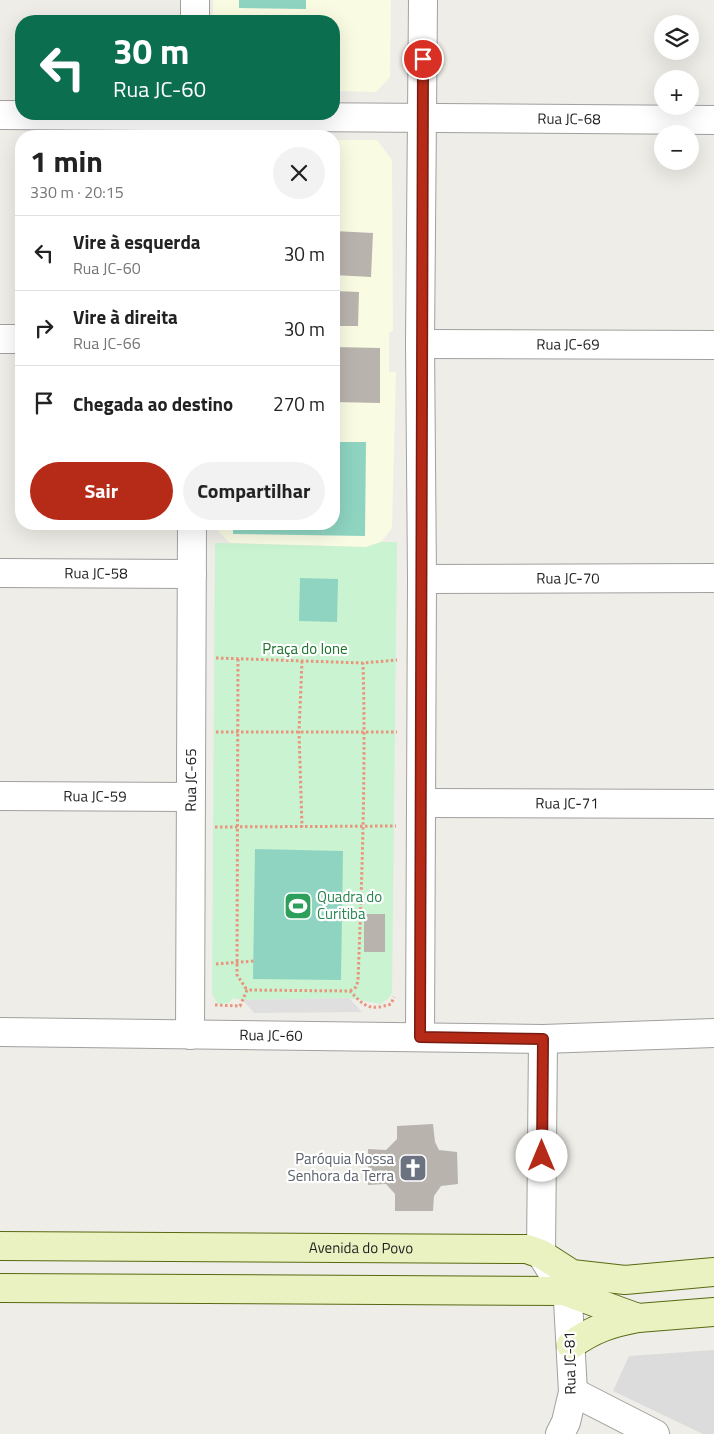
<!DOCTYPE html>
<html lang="pt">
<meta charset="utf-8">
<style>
:root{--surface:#fff;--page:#f2f2f2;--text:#222;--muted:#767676;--line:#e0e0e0;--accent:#b62a18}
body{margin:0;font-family:"Titillium Web",sans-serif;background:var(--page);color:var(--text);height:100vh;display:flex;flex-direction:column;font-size:19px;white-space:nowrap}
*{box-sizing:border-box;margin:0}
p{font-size:16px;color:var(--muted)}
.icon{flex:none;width:28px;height:28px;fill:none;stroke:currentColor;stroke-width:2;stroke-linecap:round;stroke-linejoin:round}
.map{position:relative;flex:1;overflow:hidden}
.side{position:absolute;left:15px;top:130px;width:325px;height:400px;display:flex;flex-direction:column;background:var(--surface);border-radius:20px;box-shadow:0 5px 20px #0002}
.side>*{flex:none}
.hud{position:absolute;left:15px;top:15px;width:325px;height:105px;border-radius:20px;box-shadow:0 5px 20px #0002;background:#0b6e4f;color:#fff;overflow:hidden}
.controls{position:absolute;left:654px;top:15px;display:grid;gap:10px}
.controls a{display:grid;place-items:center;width:45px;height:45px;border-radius:50%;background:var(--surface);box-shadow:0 5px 20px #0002;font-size:25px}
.pin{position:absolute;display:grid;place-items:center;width:42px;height:42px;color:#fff;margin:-21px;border:2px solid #fff;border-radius:50%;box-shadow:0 1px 5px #0007}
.me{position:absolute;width:55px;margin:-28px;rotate:0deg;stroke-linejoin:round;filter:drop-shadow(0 0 4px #0008)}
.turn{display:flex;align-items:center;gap:18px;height:105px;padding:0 15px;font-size:22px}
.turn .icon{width:65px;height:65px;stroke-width:2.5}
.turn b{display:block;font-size:35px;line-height:42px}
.round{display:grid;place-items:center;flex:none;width:52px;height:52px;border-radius:26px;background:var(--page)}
.head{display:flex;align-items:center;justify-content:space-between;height:85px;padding:0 15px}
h1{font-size:30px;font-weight:700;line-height:38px}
.action{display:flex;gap:10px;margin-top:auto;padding:10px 15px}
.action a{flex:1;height:58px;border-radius:30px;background:var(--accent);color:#fff;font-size:20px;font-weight:700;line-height:58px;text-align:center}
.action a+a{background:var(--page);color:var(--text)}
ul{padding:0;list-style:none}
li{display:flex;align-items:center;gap:15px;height:75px;padding:0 15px;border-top:1px solid var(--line)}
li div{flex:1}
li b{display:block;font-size:19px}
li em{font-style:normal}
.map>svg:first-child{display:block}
.residential{fill:#dddcdc}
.education{fill:#f9fbe3}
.park{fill:#c9f3d1}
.pitch{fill:#8ed4c1}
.parking{fill:#dfdfdf}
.building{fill:#b8b3ad}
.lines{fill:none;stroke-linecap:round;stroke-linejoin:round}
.street-casing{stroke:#a0a0a0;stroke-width:30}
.secondary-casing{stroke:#576a12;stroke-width:30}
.path{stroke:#e9957d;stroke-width:3;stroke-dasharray:2.5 2.5;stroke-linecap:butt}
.street{stroke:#fff;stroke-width:28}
.secondary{stroke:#eaf2c1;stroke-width:28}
.route-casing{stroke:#761b10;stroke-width:12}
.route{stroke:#b62a18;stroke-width:9}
.labels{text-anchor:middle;stroke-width:4.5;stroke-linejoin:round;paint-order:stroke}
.street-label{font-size:15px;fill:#1f1f1f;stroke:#fff}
.park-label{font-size:15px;fill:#19712a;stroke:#fff}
.leisure-label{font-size:15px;fill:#27864d;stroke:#fff;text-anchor:start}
.worship-label{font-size:15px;fill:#5b616d;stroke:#fff;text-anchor:end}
</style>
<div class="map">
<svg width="714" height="1434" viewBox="0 0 714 1434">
<rect width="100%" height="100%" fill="#efede7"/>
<!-- residential -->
<path class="residential" d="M714 1350V1434H703L613 1391 629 1356Z"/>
<!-- education -->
<path class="education" d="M213 0H391L390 77 376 92 334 91V21H213Z
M334 140H377L392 160 393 330 389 333V372H396L392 528 381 542 366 547 230 543 211 524H334Z"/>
<!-- park -->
<path class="park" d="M381 542H397L392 993 389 998 381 1004 349 998 243 1000 233 998 229 1003 218 1004 212 994 215 543 366 547Z"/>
<!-- pitch -->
<path class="pitch" d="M239 0H306V9L239 8Z
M334 442H366L365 536 233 534V524H334Z
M300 578 338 579 337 622 299 621Z
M255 849 343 851 341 980 253 979Z"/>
<!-- parking -->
<path class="parking" d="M349 998 362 1012 254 1013 243 1000Z"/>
<!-- building -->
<path class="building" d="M334 231 373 233 371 277 334 275Z
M334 291 359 292 358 326H334Z
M334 347 380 348V403L334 402Z
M364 914H385V952H364Z
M433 1124 435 1142 439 1150 457 1152 458 1184 441 1186 434 1196 433 1211H395V1194L386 1184 368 1185V1149L386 1150 397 1139V1126Z"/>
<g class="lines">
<defs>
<g id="street">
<path d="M195 21V0"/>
<path id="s1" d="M0 115 714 120"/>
<path d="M0 339H21"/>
<path id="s2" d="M420 344 714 345"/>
<path id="s3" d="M0 573 192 574"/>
<path id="s4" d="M422 579 714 578"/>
<path id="s5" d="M0 796 191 797"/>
<path id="s6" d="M421 803 714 804"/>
<path id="s7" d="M0 1032 543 1039 714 1033"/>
<path id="s8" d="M190 1035 192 524"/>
<path d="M420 1037 422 579 420 344 423 0"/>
<path d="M543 1039 541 1254 564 1291 568 1301 573 1392 566 1422 560 1434"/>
<path d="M573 1392 655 1434"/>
</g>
<g id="secondary">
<path id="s9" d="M0 1246 527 1249 541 1254 572 1274 625 1280 714 1272"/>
<path d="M0 1288 564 1291 638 1318 714 1312"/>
<path d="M571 1345C593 1329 611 1323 638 1318"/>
</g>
</defs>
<!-- street casing -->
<use href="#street" class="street-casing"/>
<!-- secondary casing -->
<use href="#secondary" class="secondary-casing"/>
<!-- path -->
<path class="path" d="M216 658 363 663 397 660
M238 659 237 975 247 990
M302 661 299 732 302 827
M216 732H397
M215 827 396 826
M216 964 254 961
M350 991 356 987 358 981C362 875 366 769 363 663
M215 1005 240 1006 247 990 350 991C365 1007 369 1011 391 1004L394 997"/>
<!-- street -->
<use href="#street" class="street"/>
<!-- secondary -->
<use href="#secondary" class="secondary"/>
</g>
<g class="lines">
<defs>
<path id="route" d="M423 59C421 385 420 711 420 1037L543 1039 542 1156"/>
</defs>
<!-- route casing -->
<use href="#route" class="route-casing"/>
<!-- route -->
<use href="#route" class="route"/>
</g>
<!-- icons -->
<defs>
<symbol id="stadium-square" viewBox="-11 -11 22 22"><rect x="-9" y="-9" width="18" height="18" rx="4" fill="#2e9e5b" stroke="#fff"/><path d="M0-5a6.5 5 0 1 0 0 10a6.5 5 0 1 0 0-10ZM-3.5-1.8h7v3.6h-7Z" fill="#fff"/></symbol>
<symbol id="church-square" viewBox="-11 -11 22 22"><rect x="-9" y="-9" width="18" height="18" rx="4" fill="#6b7280" stroke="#fff"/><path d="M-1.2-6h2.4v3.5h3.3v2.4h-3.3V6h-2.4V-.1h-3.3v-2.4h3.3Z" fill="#fff"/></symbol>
</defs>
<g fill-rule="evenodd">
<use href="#stadium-square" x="282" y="890" width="32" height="32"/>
<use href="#church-square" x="397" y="1152" width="32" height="32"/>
</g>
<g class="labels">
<!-- street labels -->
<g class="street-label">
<text dy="5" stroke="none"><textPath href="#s1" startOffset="569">Rua JC-68</textPath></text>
<text dy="5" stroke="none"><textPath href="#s2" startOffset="148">Rua JC-69</textPath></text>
<text dy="5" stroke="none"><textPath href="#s3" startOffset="96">Rua JC-58</textPath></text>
<text dy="5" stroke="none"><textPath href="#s4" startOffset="146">Rua JC-70</textPath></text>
<text dy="5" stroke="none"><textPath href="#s8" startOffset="255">Rua JC-65</textPath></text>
<text dy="5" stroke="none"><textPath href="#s5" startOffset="95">Rua JC-59</textPath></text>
<text dy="5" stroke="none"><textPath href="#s6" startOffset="146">Rua JC-71</textPath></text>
<text dy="5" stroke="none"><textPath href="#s7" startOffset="271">Rua JC-60</textPath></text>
<text dy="5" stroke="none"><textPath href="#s9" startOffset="361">Avenida do Povo</textPath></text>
<text transform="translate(570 1363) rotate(-91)" y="5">Rua JC-81</text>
</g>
<!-- park labels -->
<g class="park-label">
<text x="305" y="654">Praça do Ione</text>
</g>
<!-- leisure labels -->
<g class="leisure-label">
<text x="317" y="902">Quadra do<tspan x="317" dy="17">Curitiba</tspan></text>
</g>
<!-- worship labels -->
<g class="worship-label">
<text x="394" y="1164">Paróquia Nossa<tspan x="394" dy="17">Senhora da Terra</tspan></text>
</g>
</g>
</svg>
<div class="controls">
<a><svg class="icon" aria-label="layers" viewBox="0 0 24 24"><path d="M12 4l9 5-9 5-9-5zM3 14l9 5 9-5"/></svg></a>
<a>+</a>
<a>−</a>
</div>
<div class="pin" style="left:423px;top:59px;background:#d93025"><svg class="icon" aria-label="arrive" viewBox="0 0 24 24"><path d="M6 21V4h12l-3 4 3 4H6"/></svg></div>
<svg class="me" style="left:542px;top:1156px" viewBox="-20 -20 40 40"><circle r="19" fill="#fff"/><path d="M0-13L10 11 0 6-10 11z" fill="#b62a18"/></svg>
<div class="hud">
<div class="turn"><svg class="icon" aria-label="left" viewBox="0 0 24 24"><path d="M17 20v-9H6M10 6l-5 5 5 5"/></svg><div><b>30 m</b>Rua JC-60</div></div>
</div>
<section class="side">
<div class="head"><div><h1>1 min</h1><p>330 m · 20:15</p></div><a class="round"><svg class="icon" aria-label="close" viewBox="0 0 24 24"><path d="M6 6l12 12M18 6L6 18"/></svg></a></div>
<ul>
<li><svg class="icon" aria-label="left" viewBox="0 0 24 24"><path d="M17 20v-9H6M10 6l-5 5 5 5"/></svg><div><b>Vire à esquerda</b><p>Rua JC-60</p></div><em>30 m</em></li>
<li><svg class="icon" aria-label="right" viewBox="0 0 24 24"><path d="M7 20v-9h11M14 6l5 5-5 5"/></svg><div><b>Vire à direita</b><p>Rua JC-66</p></div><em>30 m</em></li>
<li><svg class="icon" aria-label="arrive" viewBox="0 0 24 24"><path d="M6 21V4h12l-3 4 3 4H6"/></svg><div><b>Chegada ao destino</b></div><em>270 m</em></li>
</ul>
<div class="action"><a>Sair</a><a>Compartilhar</a></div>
</section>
</div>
